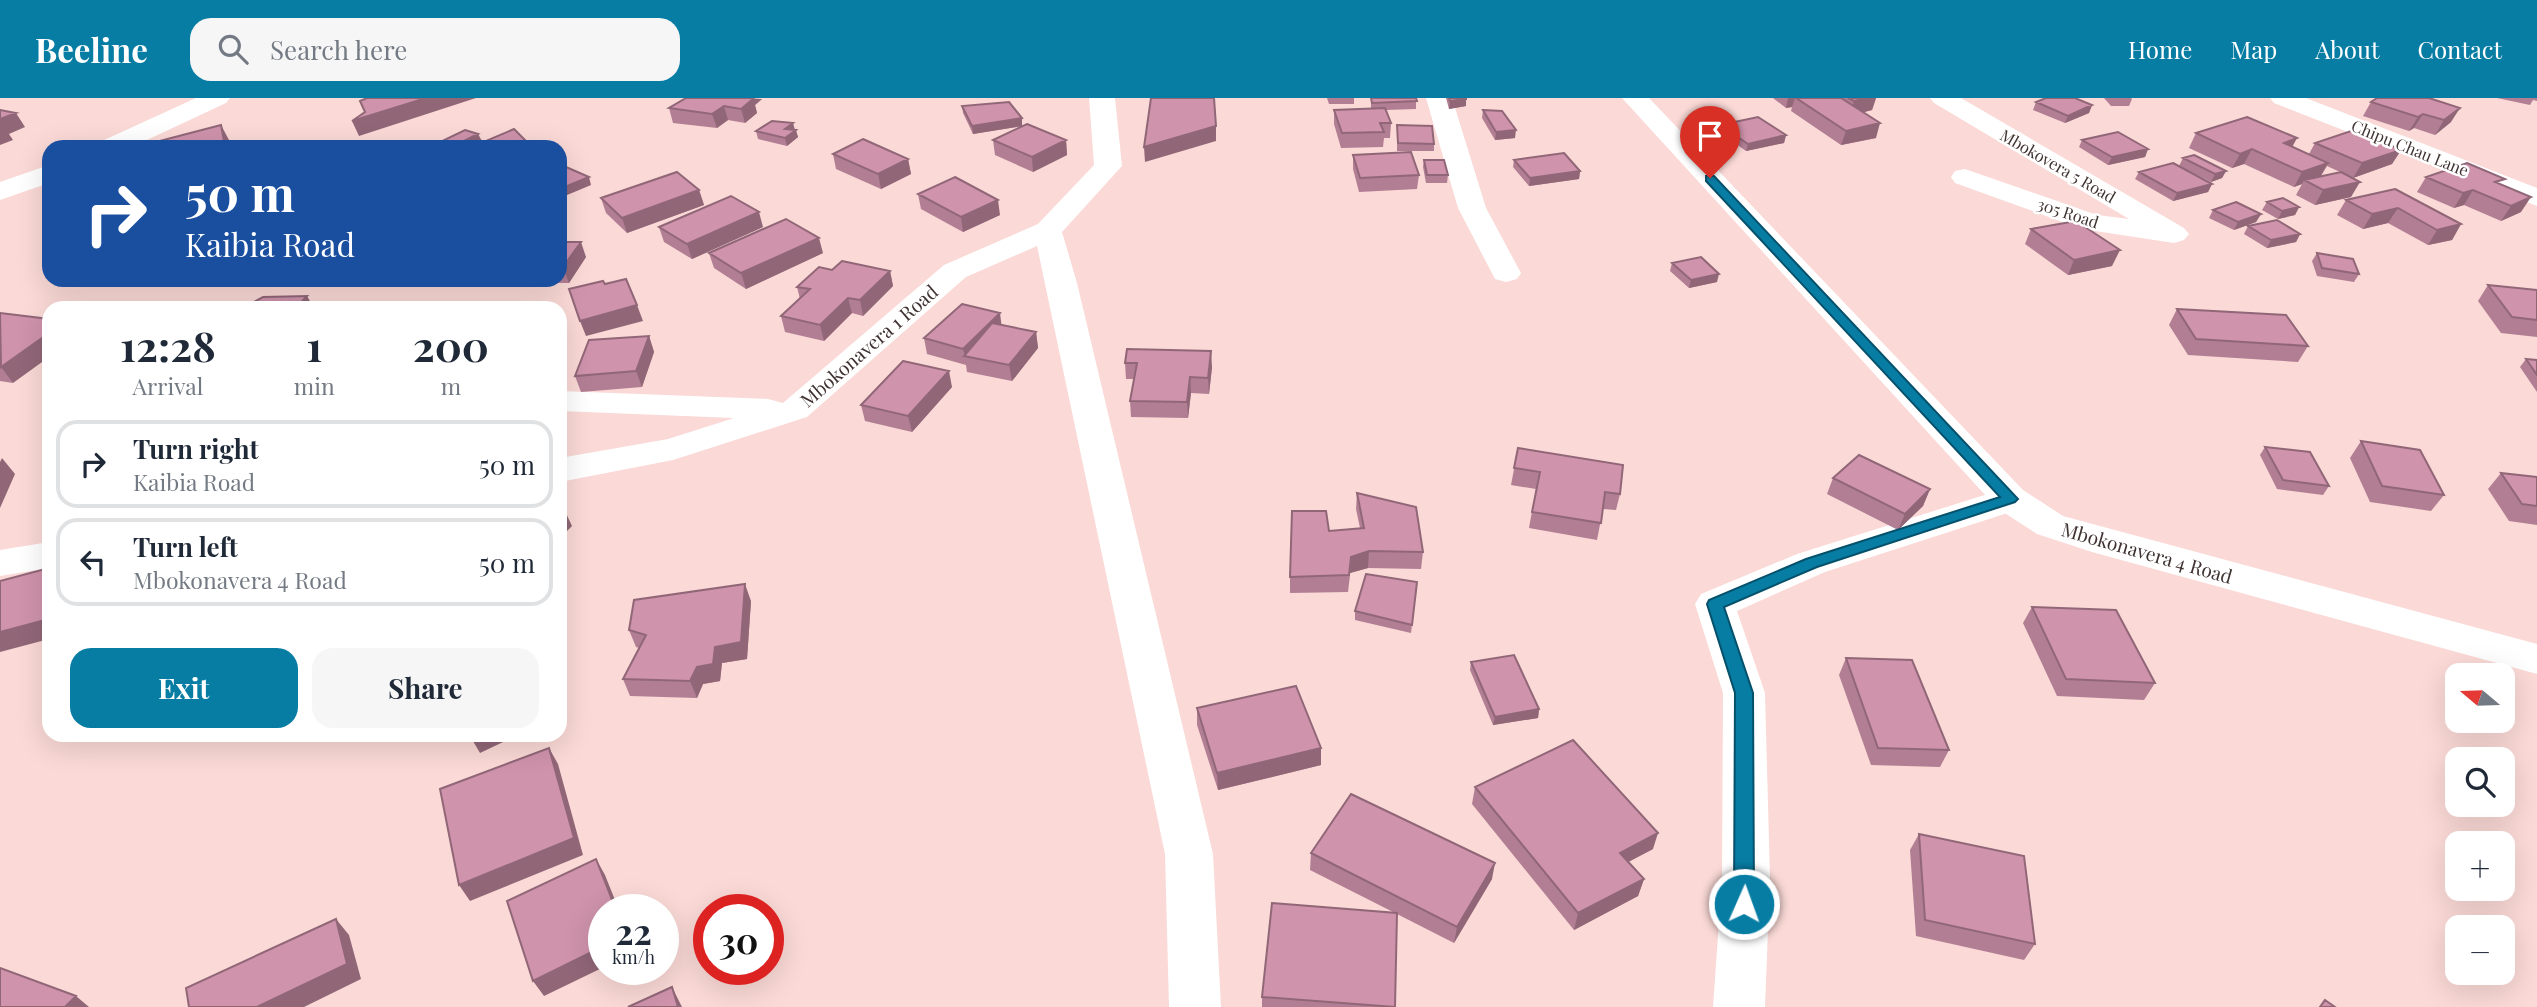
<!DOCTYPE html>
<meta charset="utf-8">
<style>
:root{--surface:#fff;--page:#f6f6f7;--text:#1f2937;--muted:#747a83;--line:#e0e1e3;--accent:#087da4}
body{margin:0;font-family:"Playfair Display",serif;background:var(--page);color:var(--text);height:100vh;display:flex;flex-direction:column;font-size:26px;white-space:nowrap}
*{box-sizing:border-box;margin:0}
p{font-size:23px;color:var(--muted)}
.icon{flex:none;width:38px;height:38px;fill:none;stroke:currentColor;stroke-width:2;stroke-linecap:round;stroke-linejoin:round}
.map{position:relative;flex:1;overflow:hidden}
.sheet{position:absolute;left:42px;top:203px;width:525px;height:441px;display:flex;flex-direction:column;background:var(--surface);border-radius:21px;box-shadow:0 7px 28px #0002}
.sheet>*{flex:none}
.hud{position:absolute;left:42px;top:42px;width:525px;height:147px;border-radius:21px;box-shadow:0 7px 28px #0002;background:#1a4fa0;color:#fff;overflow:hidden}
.needle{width:46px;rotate:289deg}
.controls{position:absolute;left:2445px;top:565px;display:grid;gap:14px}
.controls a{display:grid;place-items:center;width:70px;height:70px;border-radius:14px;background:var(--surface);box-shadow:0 7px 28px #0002;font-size:35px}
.speed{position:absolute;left:588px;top:796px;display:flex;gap:14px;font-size:35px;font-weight:700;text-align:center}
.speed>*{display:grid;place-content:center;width:91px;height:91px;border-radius:50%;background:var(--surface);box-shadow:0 7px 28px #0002;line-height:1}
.speed small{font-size:18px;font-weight:400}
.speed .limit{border:10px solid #d22;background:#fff;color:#111}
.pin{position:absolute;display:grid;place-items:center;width:60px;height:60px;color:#fff;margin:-72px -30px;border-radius:50% 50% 50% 0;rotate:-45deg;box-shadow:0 0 7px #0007}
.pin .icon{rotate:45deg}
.me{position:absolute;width:77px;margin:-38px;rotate:2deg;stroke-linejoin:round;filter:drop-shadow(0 0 5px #0008)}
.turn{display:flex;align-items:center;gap:24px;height:147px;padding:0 28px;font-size:32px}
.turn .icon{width:91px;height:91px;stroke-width:2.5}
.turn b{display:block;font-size:49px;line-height:60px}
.eta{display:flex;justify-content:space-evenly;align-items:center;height:119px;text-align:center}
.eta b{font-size:42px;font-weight:700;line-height:49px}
.action{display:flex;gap:14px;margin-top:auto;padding:14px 28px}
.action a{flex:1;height:80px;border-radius:21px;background:var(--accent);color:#fff;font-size:28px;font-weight:700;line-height:80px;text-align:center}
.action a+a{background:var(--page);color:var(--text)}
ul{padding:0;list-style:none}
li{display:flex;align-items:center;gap:21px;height:88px;margin:0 14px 10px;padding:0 14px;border:4px solid var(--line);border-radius:21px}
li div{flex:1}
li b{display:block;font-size:26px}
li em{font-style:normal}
header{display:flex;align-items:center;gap:42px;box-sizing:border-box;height:98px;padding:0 35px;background:var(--accent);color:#fff}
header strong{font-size:33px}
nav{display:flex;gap:38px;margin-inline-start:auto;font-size:24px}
.search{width:490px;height:63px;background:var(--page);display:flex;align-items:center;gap:18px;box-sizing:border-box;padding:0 24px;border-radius:21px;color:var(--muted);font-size:26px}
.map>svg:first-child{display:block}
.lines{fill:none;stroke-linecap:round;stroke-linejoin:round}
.street{fill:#fff;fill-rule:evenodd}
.secondary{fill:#fff;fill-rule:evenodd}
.wall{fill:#b27e94;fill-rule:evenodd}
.shaded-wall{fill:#916778}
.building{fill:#cf93ac;stroke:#916778;stroke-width:2}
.route{fill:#087da4;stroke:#05516b;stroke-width:2}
.labels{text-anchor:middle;stroke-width:5;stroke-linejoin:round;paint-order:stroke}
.far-street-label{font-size:16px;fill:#3f3231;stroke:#fff}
.street-label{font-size:19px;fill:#3f3231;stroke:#fff}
</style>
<header>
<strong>Beeline</strong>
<div class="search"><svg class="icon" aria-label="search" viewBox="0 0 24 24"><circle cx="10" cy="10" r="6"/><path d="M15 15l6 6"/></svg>Search here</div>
<nav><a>Home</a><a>Map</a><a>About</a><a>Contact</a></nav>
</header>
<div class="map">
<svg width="2537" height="909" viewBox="0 0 2537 909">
<rect width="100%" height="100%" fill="#fad9d6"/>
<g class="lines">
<!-- street -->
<path class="street" d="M196 0H230L226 5 132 49H98L102 43Z
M1089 0H1115L1122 68 1062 134 1077 185 1213 756 1221 909H1169L1165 756 1037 148 966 179 807 319 673 362 560 384V360L668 341 734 320 560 313V293L768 301 783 305 944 167 1038 126 1094 67Z
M1426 0H1452L1486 110 1521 175 1517 181 1506 184 1495 181 1458 110Z
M1930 0H1961L2184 130 2189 136 2184 142 2174 145 2082 131 1955 85 1951 79 1955 73 1965 71 2097 117 2129 121 1934 5Z
M2270 0H2306L2537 90V108L2274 5Z
M49 67V85L0 102V84Z
M2010 389 2023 392 2028 401 2023 410 1825 474 1737 513 1765 595 1770 780 1765 909H1713L1722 780 1723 595 1695 506 1701 496 1797 456Z
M49 444V470L0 478V452Z"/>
<!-- secondary -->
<path class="secondary" d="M1622 0H1649L2023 392 2063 418 2537 546V576L2092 454 2037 436 1997 410Z"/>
</g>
<!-- wall -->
<path class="wall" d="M1327 0H1354V6H1329Z
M1371 0H1416V11L1386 12 1391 25 1390 40H1384L1383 49 1341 50 1334 26V12L1371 10Z
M1446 0H1466V8L1449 11Z
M1773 0H1876L1872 12 1863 14 1876 40 1841 47 1791 13 1792 9 1786 10Z
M2104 0H2131L2132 1 2129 8H2111Z
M2377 0 2451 24 2435 37 2414 30 2409 33 2363 18 2371 4Z
M2497 0H2537V3L2533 2 2530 7Z
M762 1 755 7 757 15 745 25 728 22 717 30 673 25 669 10Z
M2036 4 2092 7 2089 15 2065 25 2033 12Z
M962 8 1066 42 1067 57 1033 74 995 57 993 42 1022 28 973 36 963 15Z
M1483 12 1515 40 1495 42 1482 20Z
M1397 27 1434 46V53H1397Z
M1720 27 1786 37 1784 45 1746 53 1719 34Z
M795 32 798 39 787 48 758 41 756 33Z
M2196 35 2292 49 2309 56 2315 45 2401 52 2392 66 2353 80 2351 99 2315 107 2296 97 2302 86 2294 89 2244 66 2232 70 2189 50ZM2327 68 2340 74 2321 78Z
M2082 42 2148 51 2145 59 2108 67 2079 49Z
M833 56 908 61 911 76 881 91 836 71Z
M1353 57 1419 77 1417 91 1359 94 1353 71Z
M2183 60 2226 73 2222 80 2211 84 2179 68Z
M1424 62 1448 77 1447 85H1426L1423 69Z
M1514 62 1580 73 1579 81 1529 88 1513 69Z
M2139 74 2212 86 2208 94 2173 103 2135 81Z
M2426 79 2501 87 2521 114 2501 123 2464 107 2454 110 2417 94Z
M2395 91 2461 126 2452 142 2428 147 2388 125 2363 131 2337 117 2346 102Z
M699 92 704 107 627 135 606 115 601 100Z
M918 96 1000 117 963 134 921 111Z
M2267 104 2299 109 2295 117 2278 121 2262 112Z
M2213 112 2261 116 2256 124 2234 132 2209 120Z
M2248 128 2300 136 2296 144 2267 150 2244 136Z
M659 129H763L692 161 664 144Z
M2031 131 2112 168 2068 177 2025 146Z
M560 144 586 159 569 185 439 184 438 182H560Z
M709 155H823L746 191 714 170Z
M2317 155 2359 176 2354 184 2317 178 2312 163Z
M1672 165 1717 184 1689 190 1670 173Z
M832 172 890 173 893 188 863 218 852 215 824 243 785 234 781 218 800 201 797 189Z
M2488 187 2537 192V239L2501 235 2478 203Z
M2177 211 2308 248 2298 264 2188 257 2169 227Z
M0 215 13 285 0 283Z
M1002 227 1036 234 1038 250 1012 283 967 274 966 267 927 256 924 240Z
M649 238 654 254 642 289 581 294 575 278Z
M2526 261 2537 262V294L2520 269Z
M1125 265 1212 269 1209 296 1191 295 1188 320 1131 319 1130 303 1134 281H1126Z
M952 289 912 334 865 323 861 307Z
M2361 343 2444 397 2431 413 2370 404 2350 360Z
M2265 349 2329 388 2323 397 2277 391 2260 357Z
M1518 350 1620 396 1616 412 1603 411 1597 442 1529 430 1536 391 1511 387Z
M2501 375 2537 379V427L2509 423 2488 391Z
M1833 380 1930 391 1923 408 1898 432 1827 396Z
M1357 395 1423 454 1421 471 1368 470 1350 475 1348 494 1290 495V479L1329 433 1360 430 1356 411Z
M1417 484 1411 535 1355 522V513Z
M751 503 747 561 722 565 720 583 703 586 697 600 630 598 623 581 639 550 636 549 629 532Z
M2032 509 2155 585 2144 602 2057 598 2023 525Z
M1846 560 1949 652 1940 669 1871 667 1839 577Z
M1471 564 1539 611 1538 620 1493 627 1470 572Z
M1197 610 1321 667 1218 692 1197 627Z
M1475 689 1653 751 1628 764 1644 781 1638 798 1574 832 1472 706Z
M1919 736 2035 846 2024 862 1916 838 1910 752Z
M1311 755 1492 781 1454 845 1397 816 1395 909H1262V899L1395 815 1310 772Z"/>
<!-- shaded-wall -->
<path class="shaded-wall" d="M426 0H476L359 38 352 23Z
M745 0 762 1 755 7 757 15 745 25 741 11Z
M1788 0H1795L1792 9 1786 10Z
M1867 0H1876L1872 12 1850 18 1854 3Z
M1466 1V8L1449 11 1450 3Z
M2092 7 2089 15 2065 25 2068 18Z
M724 8 728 22 717 30 712 16Z
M2460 10 2451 24 2435 37 2444 22Z
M16 15 25 29 9 36 13 42 0 47V21Z
M2423 16 2414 30 2409 33 2418 19Z
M1022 20V28L973 36 972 28Z
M793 25 795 32 785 31Z
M1880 25 1876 40 1841 47 1846 33Z
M221 27 229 42 230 49H203Z
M1216 28V43L1145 64 1144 49Z
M796 32 798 39 787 48 785 40Z
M1516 32 1515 40 1495 42 1496 34Z
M478 36 482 43 471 49H452Z
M1786 37 1784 45 1746 53 1748 46Z
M2297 40 2289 55 2284 45Z
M1066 42 1067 57 1033 74 1032 59Z
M2148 51 2145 59 2108 67 2112 59Z
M2252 51 2244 66 2232 70 2240 56Z
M2401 52 2392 66 2353 80 2362 65Z
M908 61 911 76 881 91 878 76Z
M2328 65 2320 79 2304 82 2302 86 2294 89 2302 74Z
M1580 73 1579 81 1529 88 1530 80Z
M2226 73 2222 80 2211 84 2215 76Z
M589 79 591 87 560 100V91Z
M2360 84 2351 99 2315 107 2323 92Z
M2212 86 2208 94 2173 103 2177 95Z
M699 92 704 107 627 135 622 120Z
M2473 92 2464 107 2454 110 2463 95Z
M2531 99 2521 114 2501 123 2511 108Z
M998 102 1000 117 963 134 961 119Z
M2299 109 2295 117 2278 121 2282 113Z
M2398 110 2388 125 2363 131 2372 116Z
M759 114 763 129 692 161 687 146Z
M2261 116 2256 124 2234 132 2238 124Z
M2461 126 2452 142 2428 147 2437 132Z
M560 130 563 138 560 142Z
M2300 136 2296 144 2267 150 2271 142Z
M819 140 823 155 746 191 741 175Z
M581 144 586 159 569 185 563 169Z
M2120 152 2112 168 2068 177 2074 162Z
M890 173 893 188 863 218 860 202Z
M1719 176 1717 184 1689 190 1691 182Z
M307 198 314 210H296Z
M848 200 852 215 824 243 820 227Z
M637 207 643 223 586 238 580 223Z
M1000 215 1002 231 965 258 963 251Z
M1036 234 1038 250 1012 283 1009 267Z
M49 235V259L13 285 1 269Z
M649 238 654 254 642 289 636 273Z
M1211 253 1212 269 1209 296 1208 280Z
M949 273 952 289 912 334 908 318Z
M1190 279 1191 295 1188 320 1187 304Z
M2 360 15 376 0 410V364Z
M1930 391 1923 408 1898 432 1905 416Z
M564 411 572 428 560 440V416Z
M1369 453 1368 470 1350 475 1348 494 1351 459Z
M745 486 751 503 747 561 722 565 720 583 703 586 697 600 690 583 697 569 715 549Z
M49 521V541L0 554V534Z
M1539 611 1538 620 1493 627 1495 619Z
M473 637H518L480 655 470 638Z
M549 650 558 666 583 757 470 803 459 787Z
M1321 650V667L1218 692 1217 675Z
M1658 735 1653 751 1615 771 1620 755Z
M596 761 605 777 619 812H616Z
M1495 765 1492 781 1454 845 1457 829Z
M1644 781 1638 798 1574 832 1578 815Z
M336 821 349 837 361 881 304 909H257Z
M604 848V869L544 898 533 883Z
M672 889 682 909H678Z
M76 898 89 909H65Z"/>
<!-- building -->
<path class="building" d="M367 0H426L352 23 365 14 360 3Z
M686 0H749L753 1 741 11 724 8 712 16 669 10Z
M1151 0H1214L1216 28 1144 49Z
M1371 0H1416L1417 3 1372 5Z
M1449 0H1466V1L1450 3Z
M1796 0H1841L1880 25 1846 33Z
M1848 0H1867L1854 3Z
M2046 0H2075L2092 7 2068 18 2036 4Z
M2377 0H2429L2460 10 2444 22 2423 16 2418 19 2371 4Z
M1009 4 1022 20 972 28 962 8Z
M1385 10 1391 25H1380L1384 34 1342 35 1334 12Z
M0 12 16 15 0 21Z
M1483 12 1502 13 1516 32 1496 34Z
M1758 19 1786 37 1748 46 1720 27Z
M2247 19 2297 40 2284 45 2328 65 2302 74 2252 51 2240 56 2196 35Z
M772 23 793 25 785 31 796 32 785 40 756 33Z
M1027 26 1066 42 1032 59 993 42Z
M221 27 224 43 203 49H151L148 46Z
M1397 27 1432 28 1434 46 1398 45Z
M514 31 531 48 472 49Z
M465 32 478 36 452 49H442L434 47Z
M2354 32 2401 52 2362 65 2315 45Z
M2118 34 2148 51 2112 59 2082 42Z
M863 41 908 61 878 76 833 56Z
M1411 54 1419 77 1360 80 1353 57Z
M1564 55 1580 73 1530 80 1514 62Z
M2194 57 2226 73 2215 76 2183 60Z
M1424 62H1444L1448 77H1427Z
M2173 65 2212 86 2177 95 2139 74Z
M2467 65 2505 81 2495 84 2531 99 2511 108 2473 92 2463 95 2426 79Z
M566 69 589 79 560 91V72Z
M677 74 699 92 622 120 601 100Z
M2341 74 2360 84 2323 92 2304 82Z
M955 79 998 102 961 119 918 96Z
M2395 91 2461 126 2437 132 2398 110 2372 116 2346 102Z
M731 98 759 114 687 146 659 129Z
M2283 100 2299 109 2282 113 2267 104Z
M2236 104 2261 116 2238 124 2213 112Z
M786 121 819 140 741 175 709 155Z
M2277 122 2300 136 2271 142 2248 128Z
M2076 123 2120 152 2074 162 2031 131Z
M560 144H581L563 169H560Z
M2317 155 2353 161 2359 176 2322 170Z
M1701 159 1719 176 1691 182 1672 165Z
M842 163 890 173 860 202 848 200 820 227 781 218 810 191 797 189 819 169 832 172Z
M626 181 637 207 580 223 569 191 603 183 605 186Z
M2488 187 2537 192V222L2512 219Z
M307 198 296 210H243L263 199Z
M962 206 1000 215 963 251 924 240Z
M2177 211 2286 217 2308 248 2196 241Z
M0 215 49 221V235L1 269Z
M992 225 1036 234 1009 267 964 258Z
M649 238 636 273 575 278 589 242Z
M1127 251 1211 253 1208 280 1190 279 1187 304 1130 303 1137 265H1125Z
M2526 261 2537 262V277Z
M903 263 949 273 908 318 861 307Z
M2361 343 2420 352 2444 397 2382 388Z
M2265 349 2310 354 2329 388 2283 382Z
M1518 350 1623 367 1620 396 1605 394 1601 425 1532 414 1540 374 1514 370Z
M1859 357 1930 391 1905 416 1833 380Z
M2501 375 2537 379V408L2522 406Z
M1357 395 1416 409 1423 454 1369 453 1351 459 1349 477 1290 479 1292 413H1326L1329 433 1364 430Z
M49 470V521L0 534V483Z
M1366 476 1417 484 1412 527 1355 513Z
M745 486 741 544 715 549 713 566 697 569 690 583 623 581 646 537 629 532 634 502Z
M2032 509 2116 512 2155 585 2066 581Z
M1514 557 1539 611 1495 619 1471 564Z
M1846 560 1912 562 1949 652 1878 650Z
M1296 588 1321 650 1217 675 1197 610Z
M1573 642 1658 735 1620 755 1644 781 1578 815 1475 689Z
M549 650 574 740 459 787 440 691Z
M1351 696 1495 765 1457 829 1311 755Z
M1919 736 2024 758 2035 846 1925 822Z
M596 761 616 812H604V848L533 883 507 803Z
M1272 805 1397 815 1395 909 1262 899Z
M336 821 347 866 257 909H189L186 890Z
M0 870 76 898 65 909H0Z
M672 889 678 909H628Z
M2325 902 2335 909H2320Z"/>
<!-- route -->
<path class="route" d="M1706 78H1714L2018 401 2015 404 1817 469 1724 509 1753 595 1754 806 1752 812 1744 815 1737 812 1734 806 1735 595 1707 506 1709 502 1806 461 2000 399 1706 83Z"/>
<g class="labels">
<!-- far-street labels -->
<g class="far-street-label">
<text transform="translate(2410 50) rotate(22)" y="6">Chipu Chau Lane</text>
<text transform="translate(2058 68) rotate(30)" y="6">Mbokovera 5 Road</text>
<text transform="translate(2068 115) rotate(18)" y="6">305 Road</text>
</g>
<!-- street labels -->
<g class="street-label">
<text transform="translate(869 248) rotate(-41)" y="7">Mbokonavera 1 Road</text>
<text transform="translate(2147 455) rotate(16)" y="7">Mbokonavera 4 Road</text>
</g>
</g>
</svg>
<div class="controls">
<a><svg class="needle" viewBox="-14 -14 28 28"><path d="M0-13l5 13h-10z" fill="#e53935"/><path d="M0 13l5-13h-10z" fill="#747a83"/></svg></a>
<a><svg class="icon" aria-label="search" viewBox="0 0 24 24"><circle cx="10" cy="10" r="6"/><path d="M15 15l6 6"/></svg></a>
<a>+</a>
<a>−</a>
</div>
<div class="speed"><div>22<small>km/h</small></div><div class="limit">30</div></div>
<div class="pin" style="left:1710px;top:80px;background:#d93025"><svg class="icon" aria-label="arrive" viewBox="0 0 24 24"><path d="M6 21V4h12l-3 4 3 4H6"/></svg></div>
<svg class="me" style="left:1744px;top:806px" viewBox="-20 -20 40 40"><circle r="17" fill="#087da4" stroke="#fff" stroke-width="3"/><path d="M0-11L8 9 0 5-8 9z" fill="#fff"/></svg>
<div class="hud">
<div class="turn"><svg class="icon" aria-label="right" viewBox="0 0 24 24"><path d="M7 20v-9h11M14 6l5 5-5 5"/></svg><div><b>50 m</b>Kaibia Road</div></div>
</div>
<section class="sheet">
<div class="eta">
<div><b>12:28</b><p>Arrival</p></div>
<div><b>1</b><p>min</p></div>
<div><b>200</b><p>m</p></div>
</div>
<ul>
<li><svg class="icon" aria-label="right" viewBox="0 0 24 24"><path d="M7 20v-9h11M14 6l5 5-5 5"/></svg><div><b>Turn right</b><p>Kaibia Road</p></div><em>50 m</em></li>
<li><svg class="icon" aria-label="left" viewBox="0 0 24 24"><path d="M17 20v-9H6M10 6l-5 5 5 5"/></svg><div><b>Turn left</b><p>Mbokonavera 4 Road</p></div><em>50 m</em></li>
</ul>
<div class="action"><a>Exit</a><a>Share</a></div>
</section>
</div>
